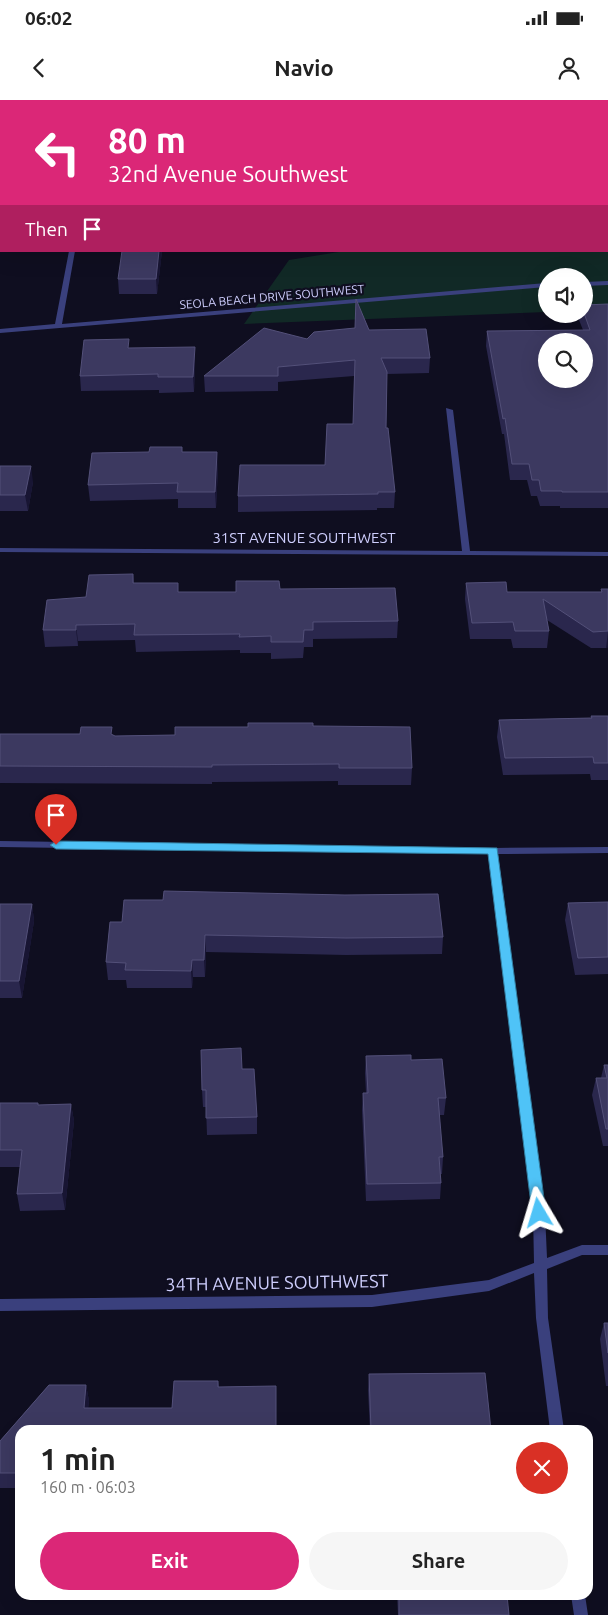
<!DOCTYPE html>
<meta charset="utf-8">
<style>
:root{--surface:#fff;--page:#f6f6f6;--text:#222;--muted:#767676;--accent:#db2777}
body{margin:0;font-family:Ubuntu,sans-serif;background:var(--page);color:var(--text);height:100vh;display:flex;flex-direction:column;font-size:19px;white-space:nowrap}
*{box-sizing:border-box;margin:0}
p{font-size:16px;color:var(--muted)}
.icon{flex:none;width:28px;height:28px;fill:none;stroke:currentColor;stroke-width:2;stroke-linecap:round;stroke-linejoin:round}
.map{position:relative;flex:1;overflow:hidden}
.drawer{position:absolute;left:15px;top:1325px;width:578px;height:175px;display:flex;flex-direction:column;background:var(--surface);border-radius:15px;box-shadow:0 5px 20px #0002}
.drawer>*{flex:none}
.banner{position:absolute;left:0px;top:0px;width:609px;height:152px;box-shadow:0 5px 20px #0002;background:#db2777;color:#fff;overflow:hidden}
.buttons{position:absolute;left:538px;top:168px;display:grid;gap:10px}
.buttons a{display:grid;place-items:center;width:55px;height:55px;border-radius:50%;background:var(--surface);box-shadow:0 5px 20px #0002;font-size:25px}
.pin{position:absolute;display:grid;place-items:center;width:42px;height:42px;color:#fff;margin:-51px -21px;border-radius:50% 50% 50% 0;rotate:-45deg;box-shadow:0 0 5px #0007}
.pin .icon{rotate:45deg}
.me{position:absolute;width:55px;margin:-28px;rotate:353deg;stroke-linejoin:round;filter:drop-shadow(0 0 4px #0008)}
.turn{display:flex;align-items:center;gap:18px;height:105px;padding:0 25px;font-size:22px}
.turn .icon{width:65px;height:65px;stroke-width:2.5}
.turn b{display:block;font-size:35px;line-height:42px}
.then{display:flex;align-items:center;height:48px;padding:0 25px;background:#0003;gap:10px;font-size:19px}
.round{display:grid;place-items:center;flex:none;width:52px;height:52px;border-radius:26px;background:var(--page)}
.head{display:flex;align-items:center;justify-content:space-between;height:85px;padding:0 25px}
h1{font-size:30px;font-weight:700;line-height:38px}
.cta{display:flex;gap:10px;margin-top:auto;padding:10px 25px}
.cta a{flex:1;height:58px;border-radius:30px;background:var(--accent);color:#fff;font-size:20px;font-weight:700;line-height:58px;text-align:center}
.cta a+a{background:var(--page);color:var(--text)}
.status{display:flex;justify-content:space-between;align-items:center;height:35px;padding:0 25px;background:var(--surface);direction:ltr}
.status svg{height:14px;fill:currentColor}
header{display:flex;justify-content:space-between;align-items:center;height:65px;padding:0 25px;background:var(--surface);font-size:22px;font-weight:700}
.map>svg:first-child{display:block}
.green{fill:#112926}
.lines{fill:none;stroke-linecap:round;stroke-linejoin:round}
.minor{fill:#3a407d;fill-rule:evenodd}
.wall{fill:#2a274d}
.shaded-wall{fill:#181533}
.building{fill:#3c3960;stroke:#535079;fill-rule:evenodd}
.route{fill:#4fc3f7;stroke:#337fa1}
.labels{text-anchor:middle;stroke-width:4.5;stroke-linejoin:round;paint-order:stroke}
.far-street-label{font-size:12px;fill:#cecefd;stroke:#0f0e20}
.street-label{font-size:15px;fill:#cecefd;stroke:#0f0e20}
.near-street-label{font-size:18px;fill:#cecefd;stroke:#0f0e20}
</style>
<div class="status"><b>06:02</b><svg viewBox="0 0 49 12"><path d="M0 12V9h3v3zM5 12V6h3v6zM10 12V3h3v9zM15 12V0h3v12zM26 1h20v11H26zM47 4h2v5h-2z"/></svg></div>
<header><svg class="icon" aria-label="back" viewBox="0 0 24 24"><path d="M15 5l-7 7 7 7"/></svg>Navio<svg class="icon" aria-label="person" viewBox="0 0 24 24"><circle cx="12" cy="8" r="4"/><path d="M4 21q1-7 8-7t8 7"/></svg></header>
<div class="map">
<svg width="608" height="1515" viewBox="0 0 608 1515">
<rect width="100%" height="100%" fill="#0f0e20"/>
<!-- green -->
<path class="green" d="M608 132V210L584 211V176H546V212L244 224 289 160 345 151H608Z"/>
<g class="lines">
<!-- minor -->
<path class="minor" d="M98 0H104V1H98Z
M69 151H75L62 224 546 183V187L0 233V229L55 224Z
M608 181V185L584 186V182Z
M446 308 453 310 470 451 608 452V456L0 452V448L462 451Z
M0 741 493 748 608 747V753L498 754 545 1113 547 1158 582 1145H608V1155H582L547 1169 548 1218 564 1330H550L536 1218 534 1173 489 1191 372 1207 0 1211V1199L372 1195 489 1180 534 1163 533 1113 488 754 0 747Z
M571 1495H585L588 1515H574Z"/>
</g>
<!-- wall -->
<path class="wall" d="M0 0 1 1V122H0Z
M162 151 157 194H119L118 179Z
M608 204V408H560V406H540L537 396H531L527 380H510L504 334H502L486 246 487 231 583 230 579 220 580 214H584Z
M369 230 430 258 429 273 387 274 386 328 395 392 394 408H377V410L238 412V396L325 365 353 324 354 276 278 282V291L205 292 204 276 307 239Z
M129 248 195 263 194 292 159 293V290L81 291 80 276Z
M182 347V352L218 368 216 408H178V399L90 401 88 385 149 352Z
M0 366 33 382 28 411H0Z
M133 474 134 483 179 492H236L280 489 398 521 397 538 313 539V547H304L303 558 271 559V553H240V550L136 552 135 540 78 541V546L45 547 43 530 86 497Z
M466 483 507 492H601V489H608V547L606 548H591L547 520 549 531 547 548H513L511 539H470L465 499Z
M591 616H608V680H591L590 674 503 675 497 637 499 620 591 618Z
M313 626 412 668 411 685H338V681L212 682V684L0 683V634L115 636 175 635Z
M608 802V874L575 875 565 820 568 803Z
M0 804H32L34 821 22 898H0Z
M110 822 443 837 442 854 346 855 206 852 205 877H193L192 888H127L126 880H108L106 862Z
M366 956 411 960 446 998 444 1015H439L443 1057 442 1074H440L441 1083 440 1099 366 1101 362 1010 363 993H366L365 973Z
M604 965H608V1046H603L592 995 596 978H601Z
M242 969 257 1017V1034L207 1035 206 1007H203L202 990Z
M0 1003H38V1005L71 1004 74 1021 65 1110 20 1111 17 1094 20 1067H0Z
M604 1223H608V1286H606L600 1239Z
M369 1274 491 1330H370L368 1290Z
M174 1281H218L219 1287 276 1286V1330H20V1388H0V1341L49 1285H86L89 1301 88 1308H172Z
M397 1495H507L509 1515H398Z"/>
<!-- shaded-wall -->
<path class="shaded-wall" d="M159 151H162L157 194 156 179Z
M195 247V263L194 292 193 277Z
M217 352 218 368 216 408 215 392Z
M31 366 33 382 28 411 25 395Z
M76 525 78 541V546L76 530Z
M608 532V547L606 548Z
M32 804 34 821 22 898 19 881Z
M205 835 206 852 205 877 204 860Z
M192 860 193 877 192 888 191 871Z
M71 1004 74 1021 65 1110 62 1093Z
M86 1285 89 1301 87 1324 84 1308Z"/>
<!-- building -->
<path class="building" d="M0 0H50L49 1H1V110H0Z
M144 0H608V93V1H144Z
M122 151H159L156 179H118Z
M356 199 369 230 426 229 430 258H381L387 272 386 328H388L395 392H378V394L238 396 240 365H325L327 324H353L355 260 278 267V276H204L264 228 307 239 314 232 355 228Z
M608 204V392H562V391H541L539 380H532L529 364H512L505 318 503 319 487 231 590 230 584 213V205ZM546 241H584V279H546Z
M129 239 128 248 195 247 193 277H158V274L80 276 84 240Z
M150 347H182V352H217L215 392H177L178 383 88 385 92 353 149 352Z
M0 366H31L25 395H0Z
M133 474V483H178V492H236V481H279L280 489 395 488 398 521 313 522V530H304L303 542H271V536L239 537 240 534 134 535 135 524 76 525V530H43L47 500 86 497 89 475Z
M506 482 507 492H602L601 489H608V531L593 532 543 499 549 531H515L513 522 472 523 466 483Z
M591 616H608V663H594L593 657 505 658 499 620 592 618Z
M248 623H313V626L410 627 412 668H339V664L212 665V667L0 666V634H80L81 627H112L111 634 115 636 175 635V627H248Z
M164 791 345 795 438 794 443 837 346 838 205 835 204 860H192L191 871 125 870 126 863 106 862 110 822H122L124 800H163Z
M608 802V857L578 858 568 803Z
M0 804H32L19 881H0Z
M241 948 242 969H254L257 1017 206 1018V990H202L201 950Z
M411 955V960L442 959 446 998H438L443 1057H439L441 1083 367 1084 363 993H368L366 956Z
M604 965H608V1029H606L596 978H607Z
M0 1003H38V1005L71 1004 62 1093 17 1094 22 1050H0Z
M604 1223H608V1253Z
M485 1273 491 1330H371L369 1274Z
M174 1281H218V1287L276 1286V1330H20V1373H0V1341L49 1285H86L84 1308H172Z
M399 1495H507L509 1515H399Z"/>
<!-- route -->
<path class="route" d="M56 741 497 748 546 1113 544 1117 539 1119 534 1117 532 1113 488 754 56 749 50 745Z"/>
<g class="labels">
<!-- far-street labels -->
<g class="far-street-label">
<text transform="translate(272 197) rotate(-5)" y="4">SEOLA BEACH DRIVE SOUTHWEST</text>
</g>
<!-- street labels -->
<g class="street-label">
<text x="304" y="443">31ST AVENUE SOUTHWEST</text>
</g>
<!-- near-street labels -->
<g class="near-street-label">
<text transform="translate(277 1183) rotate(-1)" y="6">34TH AVENUE SOUTHWEST</text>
</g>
</g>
</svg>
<div class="buttons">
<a><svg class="icon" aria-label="sound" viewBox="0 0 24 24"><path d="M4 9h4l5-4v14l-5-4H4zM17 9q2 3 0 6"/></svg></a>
<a><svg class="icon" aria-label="search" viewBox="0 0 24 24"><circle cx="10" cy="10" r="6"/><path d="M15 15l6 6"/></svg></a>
</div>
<div class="pin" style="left:56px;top:745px;background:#d93025"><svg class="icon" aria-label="arrive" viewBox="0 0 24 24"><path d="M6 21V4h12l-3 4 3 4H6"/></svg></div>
<svg class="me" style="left:539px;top:1113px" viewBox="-20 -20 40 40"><path d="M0-17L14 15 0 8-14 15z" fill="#4fc3f7" stroke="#fff" stroke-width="4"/></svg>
<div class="banner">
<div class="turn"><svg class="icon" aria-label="left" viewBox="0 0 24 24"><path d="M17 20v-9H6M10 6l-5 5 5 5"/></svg><div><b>80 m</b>32nd Avenue Southwest</div></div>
<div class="then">Then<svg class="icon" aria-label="arrive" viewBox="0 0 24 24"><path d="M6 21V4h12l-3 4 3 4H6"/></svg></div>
</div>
<section class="drawer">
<div class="head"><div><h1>1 min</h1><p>160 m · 06:03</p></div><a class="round" style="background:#d93025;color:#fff"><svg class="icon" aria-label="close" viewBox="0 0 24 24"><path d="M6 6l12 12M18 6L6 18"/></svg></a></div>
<div class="cta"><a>Exit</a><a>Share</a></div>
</section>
</div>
